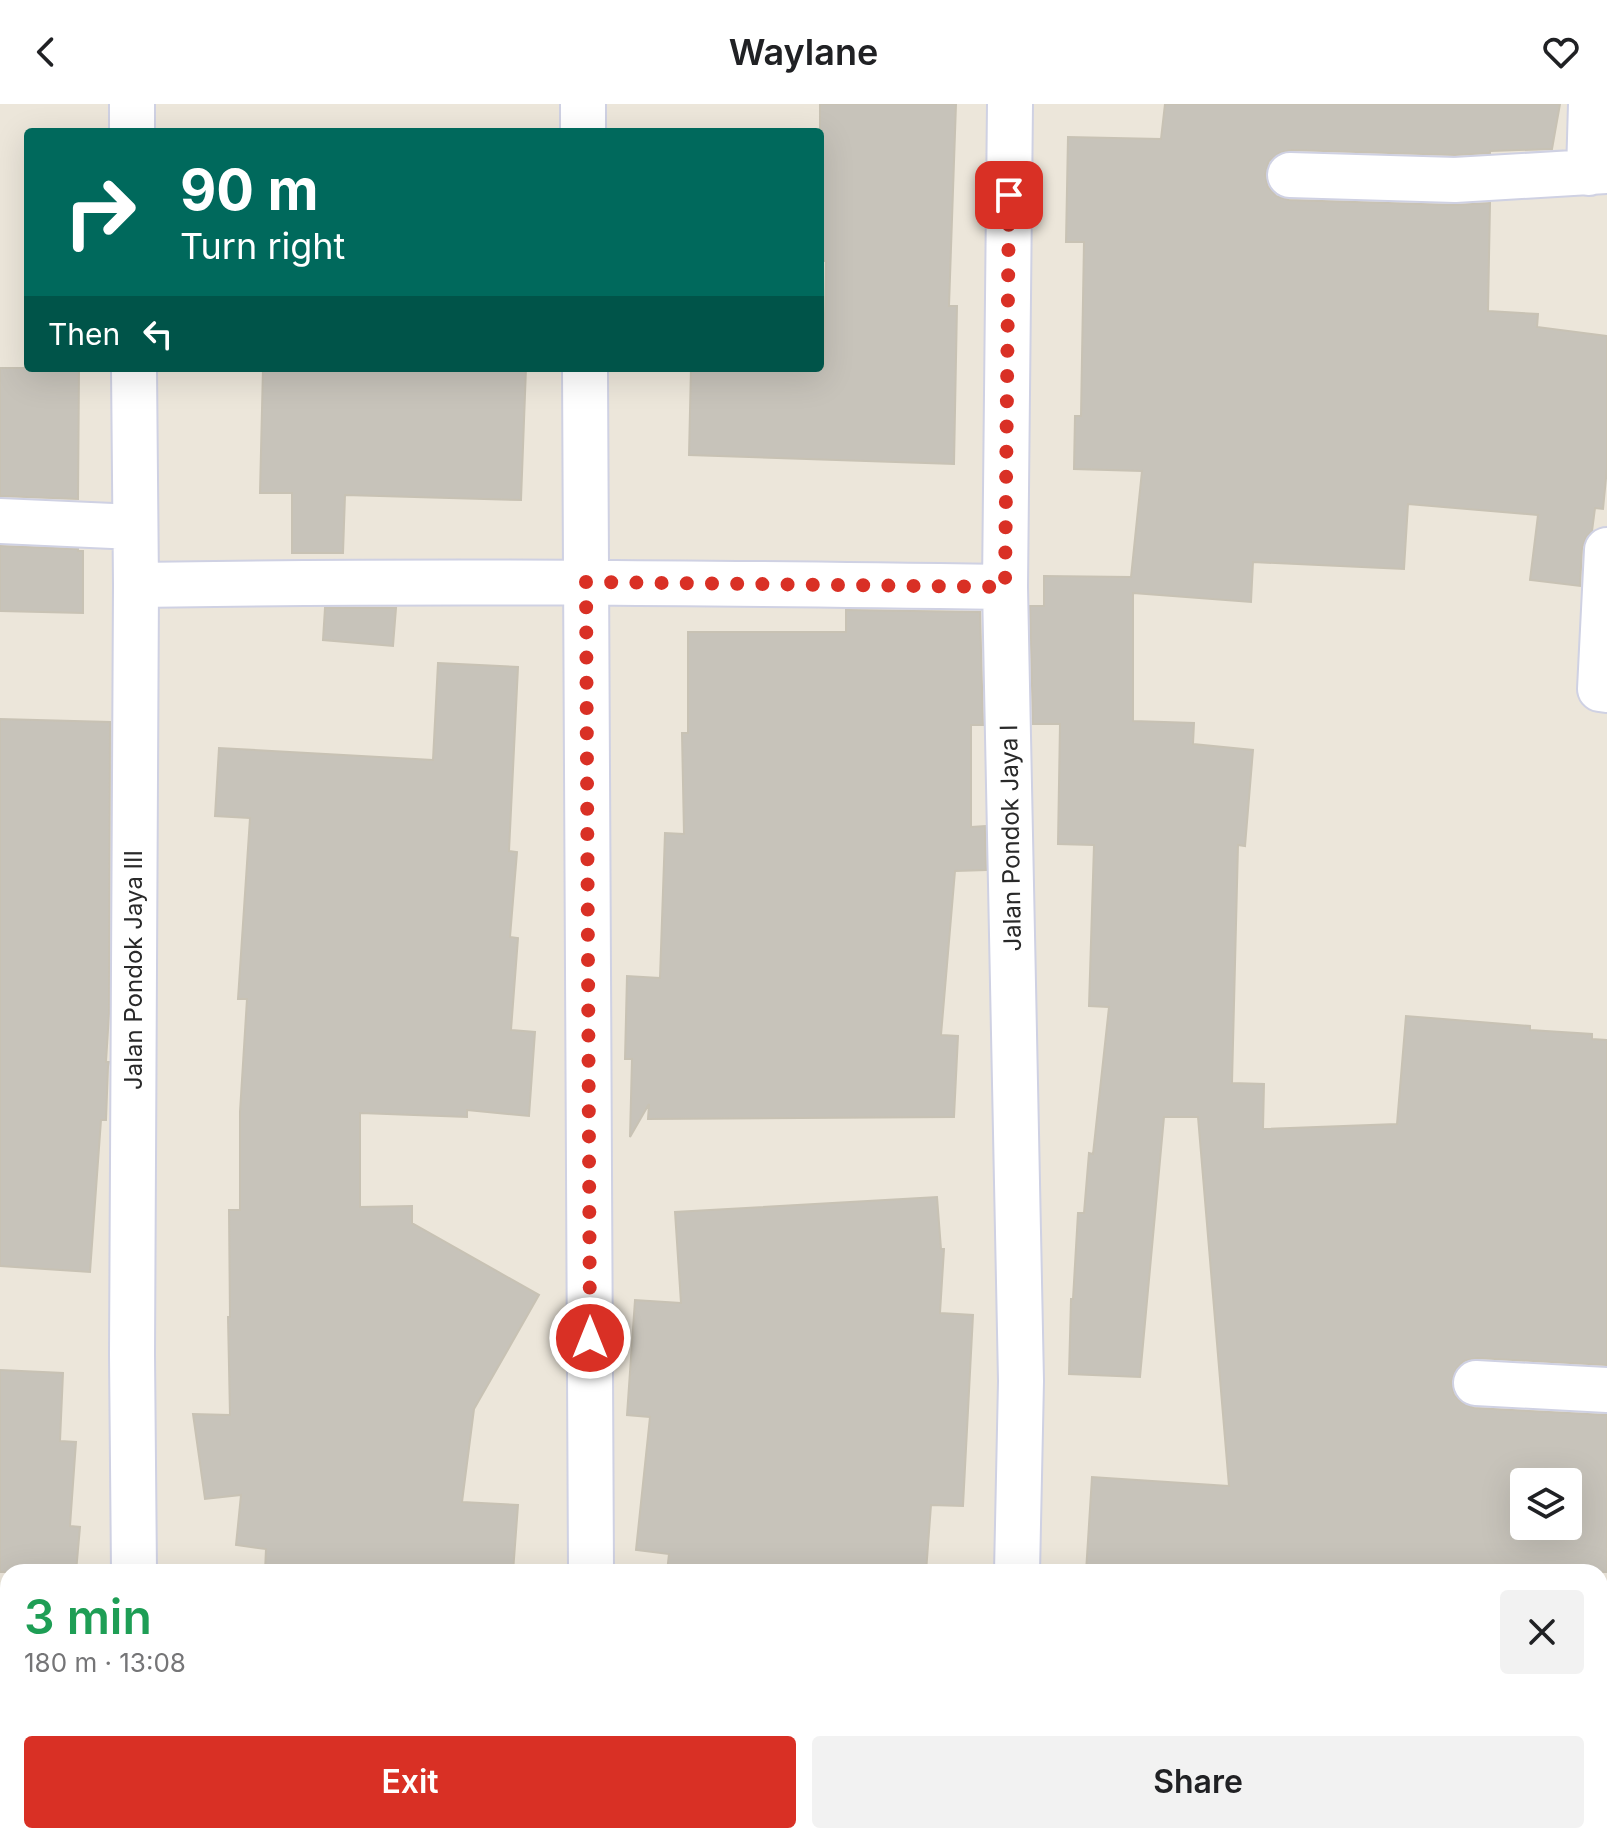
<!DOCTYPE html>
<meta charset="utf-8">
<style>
:root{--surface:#fff;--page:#f2f2f2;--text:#202124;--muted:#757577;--accent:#d93025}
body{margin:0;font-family:Inter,sans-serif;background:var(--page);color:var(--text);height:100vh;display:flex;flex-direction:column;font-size:30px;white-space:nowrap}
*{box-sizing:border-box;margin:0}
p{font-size:26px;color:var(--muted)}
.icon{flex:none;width:44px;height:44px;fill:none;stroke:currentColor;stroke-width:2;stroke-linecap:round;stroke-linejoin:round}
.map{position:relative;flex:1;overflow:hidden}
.side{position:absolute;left:0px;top:1460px;width:1608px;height:280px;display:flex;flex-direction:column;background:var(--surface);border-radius:24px 24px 0 0;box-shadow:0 8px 32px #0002}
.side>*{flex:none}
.banner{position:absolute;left:24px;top:24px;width:800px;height:244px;border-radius:8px;box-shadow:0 8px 32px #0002;background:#00695c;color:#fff;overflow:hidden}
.fabs{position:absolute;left:1510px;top:1364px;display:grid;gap:16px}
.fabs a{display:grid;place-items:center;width:72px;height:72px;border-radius:8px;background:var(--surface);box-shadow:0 8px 32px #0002;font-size:40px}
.pin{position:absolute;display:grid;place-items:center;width:68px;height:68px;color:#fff;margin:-34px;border-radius:16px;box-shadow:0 4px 12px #0006}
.me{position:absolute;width:88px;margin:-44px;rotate:0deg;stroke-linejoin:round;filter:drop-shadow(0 0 6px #0008)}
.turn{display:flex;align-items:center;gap:28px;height:168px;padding:0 24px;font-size:36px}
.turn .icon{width:104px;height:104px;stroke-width:2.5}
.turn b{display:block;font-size:56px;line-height:68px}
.then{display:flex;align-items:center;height:76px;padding:0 24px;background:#0003;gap:16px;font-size:30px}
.round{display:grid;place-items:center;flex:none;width:84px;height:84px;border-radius:8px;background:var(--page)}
.headline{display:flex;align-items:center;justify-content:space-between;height:136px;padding:0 24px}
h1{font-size:48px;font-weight:600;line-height:60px;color:#1e9e55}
.action{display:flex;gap:16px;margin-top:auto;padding:16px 24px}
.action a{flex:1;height:92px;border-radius:8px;background:var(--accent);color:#fff;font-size:32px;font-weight:600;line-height:92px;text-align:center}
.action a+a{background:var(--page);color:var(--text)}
header{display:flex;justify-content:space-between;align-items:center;height:104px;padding:0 24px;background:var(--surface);font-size:36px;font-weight:600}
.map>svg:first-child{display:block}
.building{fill:#c7c3ba;stroke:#c8c2b4;stroke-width:2;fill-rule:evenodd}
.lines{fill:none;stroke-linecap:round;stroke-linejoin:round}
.street-casing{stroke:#cfd1e3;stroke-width:48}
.street{stroke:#fff;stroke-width:44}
.route{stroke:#d93025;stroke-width:14;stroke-dasharray:0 25.2}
.labels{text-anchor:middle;stroke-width:8;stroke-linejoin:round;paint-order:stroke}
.street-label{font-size:24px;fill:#292929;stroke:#fff}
</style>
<header><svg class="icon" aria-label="back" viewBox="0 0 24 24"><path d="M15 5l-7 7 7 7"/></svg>Waylane<svg class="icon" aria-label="heart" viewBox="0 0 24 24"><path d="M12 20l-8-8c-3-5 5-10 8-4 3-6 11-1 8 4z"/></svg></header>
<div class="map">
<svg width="1607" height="1740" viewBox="0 0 1607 1740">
<rect width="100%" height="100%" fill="#ece6da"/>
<!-- building -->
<path class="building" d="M820 0H956L949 202H957L954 360 689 351 691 264H824L826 157H820Z
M1165 0H1560L1552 45 1490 47V49L1455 51 1291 46 1279 49 1269 57 1265 71 1268 83 1276 92 1289 96 1454 101 1490 99 1488 207 1538 210 1537 223 1607 232V364L1603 405 1595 404 1592 427 1586 433 1582 444 1580 482 1530 476 1538 411 1408 400 1404 465 1253 458 1251 498 1133 489V617L1194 619 1193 640 1253 646 1245 742 1238 741 1232 979 1264 980 1263 1025 1397 1020 1406 912 1530 922V926L1592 930V935L1607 936V1261L1477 1254 1464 1257 1456 1265 1451 1278 1454 1291 1462 1299 1474 1304 1607 1311V1468H1086L1092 1373 1229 1382 1198 1013H1164L1140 1273 1069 1270 1071 1195H1073L1078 1109H1084L1089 1049 1093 1050 1109 903 1089 902 1094 741 1058 740 1060 620H1033L1030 502H1044V472L1131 473 1142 367 1074 365 1075 312H1081L1084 138H1066L1068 33 1161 35ZM1524 1378H1568V1422H1524Z
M0 264H79L78 395 0 392Z
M263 264H526L521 396 345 391 343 449H292V389H260Z
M0 442 78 445V447H83V509L0 507Z
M325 504H396L393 542 323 536Z
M846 506 980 508 983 621H971V723L985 722 986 766 955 767 941 931 958 932 954 1013 648 1015 649 1000 630 1033 632 955H625L627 872 660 874 665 729 684 730 682 629H688V528H846Z
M438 559 518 563 509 747 517 748 510 833 518 834 511 926 535 928 529 1012 467 1006V1013L360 1009V1103L412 1102V1119L539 1191 474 1305 462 1398 518 1401 513 1468H265L266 1445 236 1441 241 1391 205 1395 193 1310 230 1311 228 1213H230L229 1106H240V1008L247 895H238L250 714 215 712 219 644 433 656Z
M0 615 110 618 109 910 106 958H109L108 963 106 1016H101L90 1168 0 1162Z
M937 1093 941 1145H944L940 1209 973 1211 963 1402 931 1401 926 1468H667L669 1450 636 1446 650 1313 627 1311 635 1196 681 1199 675 1108Z
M0 1266 63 1269 60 1337 76 1338 70 1422 80 1423 76 1468H0Z"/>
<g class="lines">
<defs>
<path id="street" d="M132 0V28
M583 0V28
M1010 0 1005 483 1021 1277 1017 1468
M1589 69 1591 0
M1290 71 1455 76 1607 67
M585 264 591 1468
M0 417 135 423
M1607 446 1600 585 1607 586
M136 481C426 476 715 479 1005 483
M1476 1279 1607 1286
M134 1468 132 1250 136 481 134 264
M1600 1538 1607 1539
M135 1732V1740
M591 1732V1740
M1011 1740V1732"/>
</defs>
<!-- street casing -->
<use href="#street" class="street-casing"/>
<!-- street -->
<use href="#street" class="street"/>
</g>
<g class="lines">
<!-- route -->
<path class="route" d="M590 1234 586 478 1005 483 1009 91"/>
</g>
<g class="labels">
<!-- street labels -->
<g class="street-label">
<text transform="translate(1011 734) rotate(-91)" y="8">Jalan Pondok Jaya I</text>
<text transform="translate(134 866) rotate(-90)" y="8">Jalan Pondok Jaya III</text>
</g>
</g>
</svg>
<div class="fabs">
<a><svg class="icon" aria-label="layers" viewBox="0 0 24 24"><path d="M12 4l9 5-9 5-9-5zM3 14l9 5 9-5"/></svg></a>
</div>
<div class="pin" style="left:1009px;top:91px;background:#d93025"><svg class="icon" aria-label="arrive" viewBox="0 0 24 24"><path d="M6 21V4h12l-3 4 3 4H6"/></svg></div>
<svg class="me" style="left:590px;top:1234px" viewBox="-20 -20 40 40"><circle r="17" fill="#d93025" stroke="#fff" stroke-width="3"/><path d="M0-11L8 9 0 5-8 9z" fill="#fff"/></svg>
<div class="banner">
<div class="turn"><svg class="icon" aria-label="right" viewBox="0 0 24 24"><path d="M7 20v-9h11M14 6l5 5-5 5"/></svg><div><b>90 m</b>Turn right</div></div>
<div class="then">Then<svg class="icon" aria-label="left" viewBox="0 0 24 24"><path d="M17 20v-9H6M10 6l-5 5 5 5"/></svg></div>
</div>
<section class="side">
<div class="headline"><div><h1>3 min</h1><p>180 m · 13:08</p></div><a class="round"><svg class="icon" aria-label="close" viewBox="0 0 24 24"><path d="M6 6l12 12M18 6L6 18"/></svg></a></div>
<div class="action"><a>Exit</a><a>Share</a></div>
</section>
</div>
